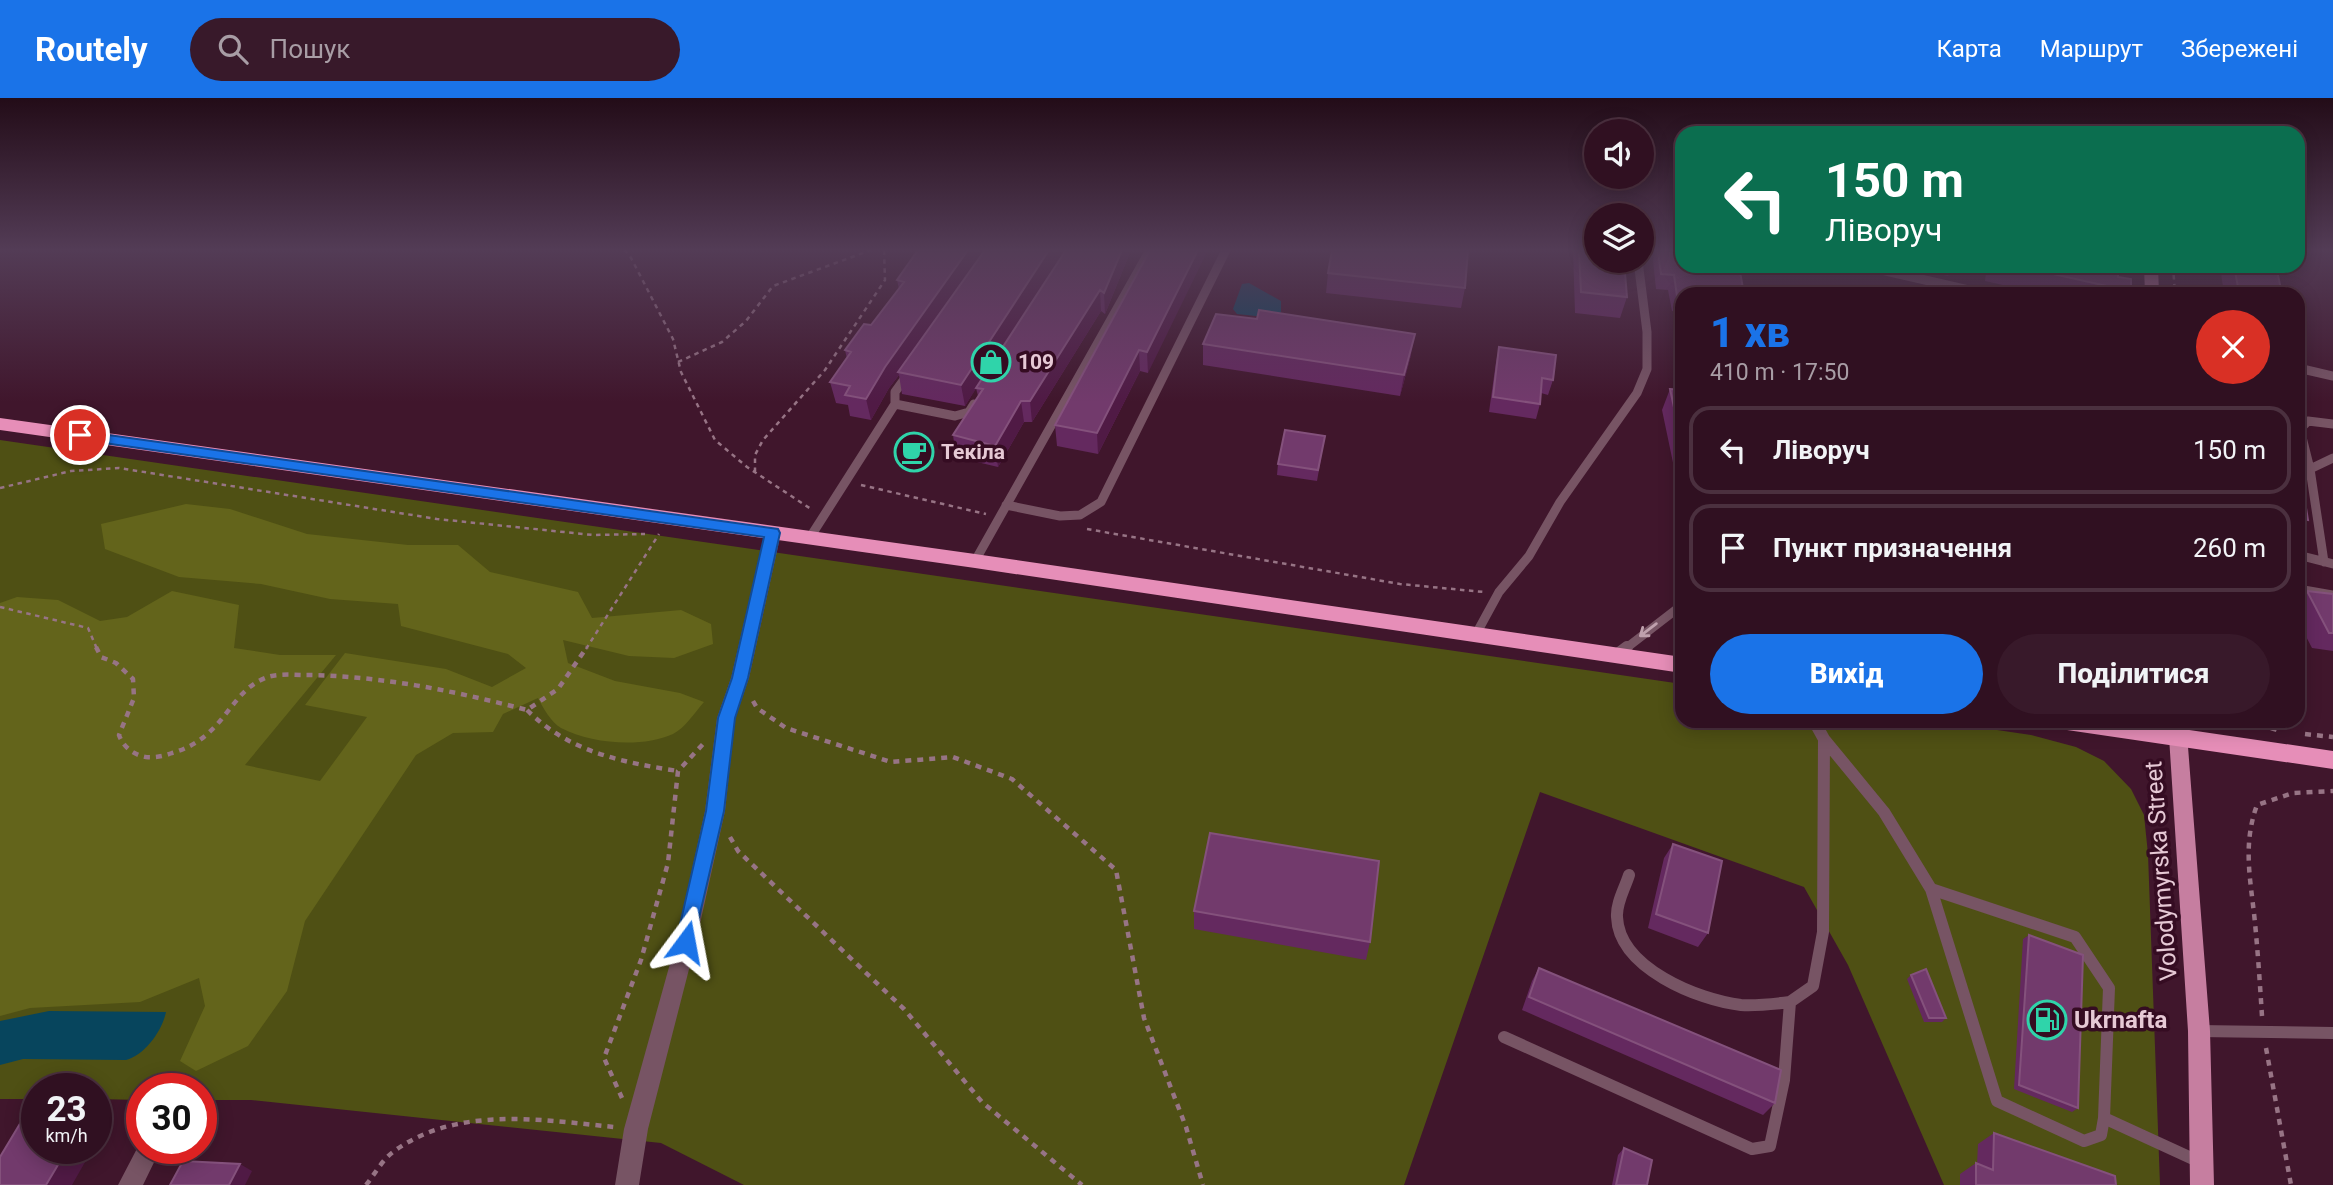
<!DOCTYPE html>
<html lang="uk">
<meta charset="utf-8">
<style>
:root{--surface:#301021;--page:#38192a;--text:#f1f3f6;--muted:#a89da5;--line:#4b303f;--accent:#1a73e8}
body{margin:0;font-family:Roboto,sans-serif;background:var(--page);color:var(--text);height:100vh;display:flex;flex-direction:column;font-size:26px;white-space:nowrap}
*{box-sizing:border-box;margin:0}
p{font-size:23px;color:var(--muted)}
.icon{flex:none;width:38px;height:38px;fill:none;stroke:currentColor;stroke-width:2;stroke-linecap:round;stroke-linejoin:round}
.map{position:relative;flex:1;overflow:hidden}
.details{position:absolute;left:1675px;top:189px;width:630px;height:441px;display:flex;flex-direction:column;background:var(--surface);border-radius:21px;box-shadow:0 4px 18px #0003,0 0 0 2px var(--line)}
.details>*{flex:none}
.hud{position:absolute;left:1675px;top:28px;width:630px;height:147px;border-radius:21px;box-shadow:0 4px 18px #0003,0 0 0 2px var(--line);background:#0b6e4f;color:#fff;overflow:hidden}
.tools{position:absolute;left:1584px;top:21px;display:grid;gap:14px}
.tools a{display:grid;place-items:center;width:70px;height:70px;border-radius:50%;background:var(--surface);box-shadow:0 4px 18px #0003,0 0 0 2px var(--line);font-size:35px}
.speed{position:absolute;left:21px;top:975px;display:flex;gap:14px;font-size:35px;font-weight:700;text-align:center}
.speed>*{display:grid;place-content:center;width:91px;height:91px;border-radius:50%;background:var(--surface);box-shadow:0 4px 18px #0003,0 0 0 2px var(--line);line-height:1}
.speed small{font-size:18px;font-weight:400}
.speed .limit{border:10px solid #d22;background:#fff;color:#111}
.pin{position:absolute;display:grid;place-items:center;width:60px;height:60px;color:#fff;margin:-30px;border:4px solid #fff;border-radius:50%;box-shadow:0 2px 7px #0007}
.me{position:absolute;width:77px;margin:-38px;rotate:13deg;stroke-linejoin:round;filter:drop-shadow(0 0 5px #0008)}
.turn{display:flex;align-items:center;gap:24px;height:147px;padding:0 35px;font-size:32px}
.turn .icon{width:91px;height:91px;stroke-width:2.5}
.turn b{display:block;font-size:49px;line-height:60px}
.round{display:grid;place-items:center;flex:none;width:74px;height:74px;border-radius:37px;background:var(--page)}
.headline{display:flex;align-items:center;justify-content:space-between;height:119px;padding:0 35px}
h1{font-size:42px;font-weight:800;line-height:52px;color:var(--accent)}
.primary-button{display:flex;gap:14px;margin-top:auto;padding:14px 35px}
.primary-button a{flex:1;height:80px;border-radius:42px;background:var(--accent);color:#fff;font-size:28px;font-weight:800;line-height:80px;text-align:center}
.primary-button a+a{background:var(--page);color:var(--text)}
ul{padding:0;list-style:none}
li{display:flex;align-items:center;gap:21px;height:88px;margin:0 14px 10px;padding:0 21px;border:4px solid var(--line);border-radius:21px}
li div{flex:1}
li b{display:block;font-size:26px}
li em{font-style:normal}
header{display:flex;align-items:center;gap:42px;box-sizing:border-box;height:98px;padding:0 35px;background:var(--accent);color:#fff}
header strong{font-size:33px}
nav{display:flex;gap:38px;margin-inline-start:auto;font-size:24px}
.search{width:490px;height:63px;background:var(--page);display:flex;align-items:center;gap:18px;box-sizing:border-box;padding:0 24px;border-radius:38px;color:var(--muted);font-size:26px}
.map>svg:first-child{display:block}
.green{fill:#4f5014}
.forest{fill:#63641b}
.water{fill:#07455d}
.lines{fill:none;stroke-linecap:round;stroke-linejoin:round}
.path-far1{stroke:#977485;stroke-width:2.5;stroke-dasharray:4.5 4.5;stroke-linecap:butt}
.path{stroke:#977485;stroke-width:4.5;stroke-dasharray:6 6;stroke-linecap:butt}
.lane-far1{stroke:#775464;stroke-width:9}
.lane{stroke:#775464;stroke-width:12}
.street{fill:#775464;fill-rule:evenodd}
.primary{fill:#c67ea0;fill-rule:evenodd}
.highway{fill:#e68eb8;fill-rule:evenodd}
.wall{fill:#64295f}
.shaded-wall{fill:#501a45}
.building{fill:#723a6c;stroke:#84517c;stroke-width:2}
.oneway{stroke:#bfa0ad}
.route{fill:#1a73e8;stroke:#114b97;stroke-width:2}
.labels{text-anchor:middle;stroke-width:7;stroke-linejoin:round;paint-order:stroke}
.poi-label{font-size:21px;font-weight:bold;fill:#e6c9d5;stroke:#350c22;text-anchor:start}
.near-street-label{font-size:24px;fill:#e6c9d5;stroke:#350c22}
.near-poi-label{font-size:24px;font-weight:bold;fill:#e6c9d5;stroke:#350c22;text-anchor:start}
</style>
<header>
<strong>Routely</strong>
<div class="search"><svg class="icon" aria-label="search" viewBox="0 0 24 24"><circle cx="10" cy="10" r="6"/><path d="M15 15l6 6"/></svg>Пошук</div>
<nav><a>Карта</a><a>Маршрут</a><a>Збережені</a></nav>
</header>
<div class="map">
<svg width="2333" height="1087" viewBox="0 0 2333 1087">
<rect width="100%" height="100%" fill="#40162c"/>
<!-- green -->
<path class="green" d="M0 342 1682 586V623H1936L2031 637 2076 649 2104 663 2131 691 2144 717 2148 756 2160 1087H1944L1848 867 1804 789 1540 694 1404 1087H744L661 1045 251 1002H201V990H142V1002L96 1001V990H37V1001H0Z"/>
<!-- forest -->
<path class="forest" d="M186 406 230 411 307 436 408 447H458L490 474 578 494 592 520 681 512 711 526 713 546 674 560 629 558 563 542 568 565 615 583 680 595 704 604C695 614 685 630 673 636 642 650 592 646 561 630 551 624 543 610 538 600L503 616 493 634 453 635 416 657 305 823 287 893 248 948 196 973 180 963 205 908 199 880 140 904 30 910 0 918V505L17 499 58 502 100 523 127 519 172 493 239 507 234 550 280 557H336L245 667 320 683 367 619 305 607 345 555 446 571 492 589 526 570 508 556 401 528 398 506 330 501 261 486 179 479 105 451 101 426Z"/>
<!-- water -->
<path class="water" d="M1249 185 1281 203V214L1274 220 1237 216 1233 211 1242 186Z
M49 913 166 914C162 933 145 957 126 962L23 961 0 967V923Z"/>
<g class="lines">
<!-- path-far1 -->
<path class="path-far1" d="M624 152 629 156 673 241 681 274 715 342 747 369 811 411
M2173 168 2175 196
M678 264 722 244 746 223 773 188 871 152
M755 374V357L763 342 825 272 885 182 884 152
M861 387 986 416
M0 390 71 373 119 370 437 421 593 437 645 436
M1087 431 1400 486 1484 494
M0 509 88 530 97 551
M586 551 659 436"/>
<!-- path -->
<path class="path" d="M96 549 101 559 116 565 133 581 134 600 119 637C123 649 134 657 146 659 155 660 164 658 172 655 225 640 228 595 265 580 276 575 295 577 307 577 382 578 455 593 527 612L558 591 587 549
M753 603 757 610 786 630 891 664 953 659 1012 681 1116 772 1144 920 1186 1029 1203 1087
M527 612C569 654 621 664 678 673
M2248 623 2280 633
M2305 636 2333 639
M730 739 738 753 904 911 982 1004 1082 1087
M2262 918C2260 887 2258 856 2255 825 2251 783 2242 748 2257 707L2293 695 2333 693
M2266 950 2291 1087
M622 1000 604 960 641 862 668 765 678 673 704 645
M366 1087C375 1076 382 1062 393 1054 456 1007 542 1022 614 1029"/>
<!-- lane-far1 -->
<path class="lane-far1" d="M1864 168 1986 196
M2298 270 2333 278
M895 306 955 318 969 314 974 306
M2298 368 2310 371 2333 360
M1006 407 1060 418 1080 417 1101 404 1226 152
M809 441 895 306V294L908 276
M2298 457 2333 466
M975 463 1150 152
M2324 464 2310 371 2300 331 2308 323 2333 326
M2298 491 2333 497
M1475 538 1499 494 1529 458 1560 404 1637 295 1647 271V234L1638 163
M1625 551 1682 507"/>
<!-- lane -->
<path class="lane" d="M1615 558 1627 549
M1814 623 1824 641 1884 714 1931 791 1997 1003 2084 1043 2101 1037 2104 1020 2202 1065
M1629 777C1625 790 1616 805 1617 819 1619 870 1698 902 1741 907 1758 908 1774 906 1790 904
M1931 791 2075 839 2109 890 2104 1020
M2199 933 2333 935
M1504 939 1752 1051 1770 1048 1784 982 1790 904 1813 888 1823 834 1824 641"/>
<!-- street -->
<path class="street" d="M773 429 781 435 749 580 735 620 725 713 696 844 648 1031 639 1087H615L624 1031 676 844 705 713 717 620 731 580 765 435Z
M142 1041V1050H161L143 1087H118Z"/>
<!-- primary -->
<path class="primary" d="M2144 168H2158L2159 196H2145Z
M2168 623H2186L2210 933 2214 1087H2190L2188 933Z"/>
<!-- highway -->
<path class="highway" d="M0 320 975 456 1682 559V575L975 470 0 332Z
M2056 623H2128L2333 653V671L2067 632 2059 629Z"/>
</g>
<!-- wall -->
<path class="wall" d="M918 152H1065L980 284 1131 152 1105 216 1101 213 1032 324H1024L998 369 956 359 953 337 978 298 976 290 965 308 902 296 899 277 889 290 871 322 850 318 848 307 836 305 830 284 847 261 845 252 871 227 899 191 897 182Z
M1150 152 1148 275 1140 273 1098 356 1057 348 1055 327Z
M1573 152H1596L1627 199 1620 220 1575 215Z
M1656 152H1682V214L1672 213 1668 192 1656 191 1653 162Z
M1902 168H1954L1948 178Z
M1987 168H2118V179L2131 196H2043L1985 183Z
M2220 168H2276L2282 196H2224Z
M1328 175 1465 190 1461 210 1326 195Z
M1203 246 1411 257 1400 298 1203 267Z
M1499 249 1553 282 1548 297 1541 295 1540 306 1536 321 1489 314 1496 264Z
M1670 291 1682 292V380L1676 379 1662 312Z
M1323 349 1317 383 1277 377 1278 366Z
M2298 361 2308 422 2298 433Z
M2307 493 2333 496V553L2312 550 2298 523V502Z
M1673 746 1708 835 1698 849 1648 830 1664 760Z
M1194 813 1370 844 1366 862 1194 831Z
M2029 837 2078 1010 2072 1014 2014 991 2023 841Z
M1539 870 1775 1005 1763 1017 1522 912 1532 883Z
M1911 877 1946 920 1942 924H1924L1907 881Z
M1994 1035 2116 1087H1960V1076L1976 1065 1977 1066 1978 1046Z
M1624 1050 1647 1087H1612L1618 1057Z"/>
<!-- shaded-wall -->
<path class="shaded-wall" d="M968 152H985L898 274 899 277 889 290 871 322 866 301 885 269Z
M1049 152H1065L965 308 961 287Z
M1122 152H1131L1105 216 1104 195Z
M1198 152H1208L1148 275 1147 254Z
M1100 192 1101 213 1032 324 1030 303Z
M1415 236 1411 257 1400 298 1404 277Z
M1139 252 1140 273 1098 356 1097 335Z
M1021 303 1024 324 998 369 995 348Z
M96 1028 103 1031 96 1043Z
M68 1050H93L72 1087H46Z
M240 1066 252 1073 245 1087H229Z"/>
<!-- building -->
<path class="building" d="M918 152H968L885 269 866 301 845 297 850 288 830 284 851 254 845 252 864 226 871 227 904 184 897 182Z
M985 152H1049L961 287 898 274Z
M1066 152H1122L1104 195 1100 192 1030 303H1021L995 348 953 337 983 291 976 290Z
M1150 152H1198L1147 254 1139 252 1097 335 1055 327Z
M1332 152H1468L1465 190 1328 175Z
M1579 152H1596V163H1624L1627 199 1581 194Z
M1658 152H1682V168H1739L1744 196H1682V199L1677 198 1674 177 1661 176Z
M2017 168H2118V179L2131 181V196H2120L2107 193V188Z
M2234 168H2276L2282 196H2271L2238 189Z
M1259 212 1415 236 1404 277 1203 246 1216 216 1257 221Z
M1499 249 1556 257 1553 282 1542 280 1540 306 1493 299Z
M1670 291 1682 292V346Z
M1285 332 1325 338 1318 372 1278 366Z
M2298 361 2308 422 2298 420Z
M2307 493 2333 496V535H2329Z
M1210 735 1379 763 1370 844 1194 813Z
M1673 746 1722 763 1708 835 1656 816Z
M2029 837 2083 857 2078 1010 2019 987Z
M1539 870 1781 972 1775 1005 1529 899Z
M1926 871 1946 920H1929L1911 877Z
M24 1019H37V1050H68L46 1087H0V1059Z
M1994 1035 2115 1078 2116 1087H1976V1065L1993 1072Z
M1624 1050 1652 1062 1647 1087H1616Z
M183 1063 240 1066 229 1087H170Z"/>
<!-- one-way arrows -->
<defs><path id="oneway-shaft" d="M-6 0H5M1.5-3L5.5 0L1.5 3" fill="none" stroke-width="1.6" stroke-linecap="round" stroke-linejoin="round" transform="scale(1.75)"/></defs>
<use class="oneway" href="#oneway-shaft" transform="translate(1648 532) rotate(143)"/>
<!-- sky -->
<linearGradient id="sky" x2="0" y2="1"><stop stop-color="#230c18"/><stop offset="0.5" stop-color="#533c56"/><stop offset="1" stop-color="#533c56" stop-opacity="0"/></linearGradient>
<rect width="2333" height="304" fill="url(#sky)"/>
<!-- route -->
<path class="route" d="M80 333 778 431 780 435 748 580 735 620 724 713 692 850 686 853 679 850 676 844 706 713 718 620 732 580 764 439 76 341 74 337Z"/>
<!-- icons -->
<defs>
<symbol id="shop-ring" viewBox="-11 -11 22 22"><circle r="9.5" fill="#350c22" stroke="#2fd4aa" stroke-width="1.5"/><path d="M-5-2.5h2.3a2.7 3.5 0 0 1 5.4 0H5L5.5 6h-11ZM-1.5-2.5h3a1.5 2.3 0 0 0-3 0Z" fill="#2fd4aa"/></symbol>
<symbol id="cafe-ring" viewBox="-11 -11 22 22"><circle r="9.5" fill="#350c22" stroke="#2fd4aa" stroke-width="1.5"/><path d="M-5.5-4.5H6V0H3Q3 3.5 0 3.5H-2.5Q-5.5 3.5-5.5 0ZM3-3.2v2h1.7v-2ZM-6 4.5H4V6H-6Z" fill="#2fd4aa"/></symbol>
<symbol id="fuel-ring" viewBox="-11 -11 22 22"><circle r="9.5" fill="#350c22" stroke="#2fd4aa" stroke-width="1.5"/><path d="M-5.5-6h7V0h2V4h1.3V-2.5L3-4.5l.8-.8L6-3V5H2.5V1h-1V6h-7ZM-4.2-4.7v3.2H.2V-4.7Z" fill="#2fd4aa"/></symbol>
</defs>
<g fill-rule="evenodd">
<use href="#shop-ring" x="969" y="242" width="44" height="44"/>
<use href="#cafe-ring" x="892" y="332" width="44" height="44"/>
<use href="#fuel-ring" x="2025" y="900" width="44" height="44"/>
</g>
<g class="labels">
<!-- poi labels -->
<g class="poi-label">
<text x="1018" y="271">109</text>
<text x="941" y="361">Текіла</text>
</g>
<!-- near-street labels -->
<g class="near-street-label">
<text transform="translate(2161 773) rotate(-94)" y="8">Volodymyrska Street</text>
</g>
<!-- near-poi labels -->
<g class="near-poi-label">
<text x="2074" y="930">Ukrnafta</text>
</g>
</g>
</svg>
<div class="tools">
<a><svg class="icon" aria-label="sound" viewBox="0 0 24 24"><path d="M4 9h4l5-4v14l-5-4H4zM17 9q2 3 0 6"/></svg></a>
<a><svg class="icon" aria-label="layers" viewBox="0 0 24 24"><path d="M12 4l9 5-9 5-9-5zM3 14l9 5 9-5"/></svg></a>
</div>
<div class="speed"><div>23<small>km/h</small></div><div class="limit">30</div></div>
<div class="pin" style="left:80px;top:337px;background:#d93025"><svg class="icon" aria-label="arrive" viewBox="0 0 24 24"><path d="M6 21V4h12l-3 4 3 4H6"/></svg></div>
<svg class="me" style="left:686px;top:844px" viewBox="-20 -20 40 40"><path d="M0-17L14 15 0 8-14 15z" fill="#1a73e8" stroke="#fff" stroke-width="4"/></svg>
<div class="hud">
<div class="turn"><svg class="icon" aria-label="left" viewBox="0 0 24 24"><path d="M17 20v-9H6M10 6l-5 5 5 5"/></svg><div><b>150 m</b>Ліворуч</div></div>
</div>
<section class="details">
<div class="headline"><div><h1>1 хв</h1><p>410 m · 17:50</p></div><a class="round" style="background:#d93025;color:#fff"><svg class="icon" aria-label="close" viewBox="0 0 24 24"><path d="M6 6l12 12M18 6L6 18"/></svg></a></div>
<ul>
<li><svg class="icon" aria-label="left" viewBox="0 0 24 24"><path d="M17 20v-9H6M10 6l-5 5 5 5"/></svg><div><b>Ліворуч</b></div><em>150 m</em></li>
<li><svg class="icon" aria-label="arrive" viewBox="0 0 24 24"><path d="M6 21V4h12l-3 4 3 4H6"/></svg><div><b>Пункт призначення</b></div><em>260 m</em></li>
</ul>
<div class="primary-button"><a>Вихід</a><a>Поділитися</a></div>
</section>
</div>
